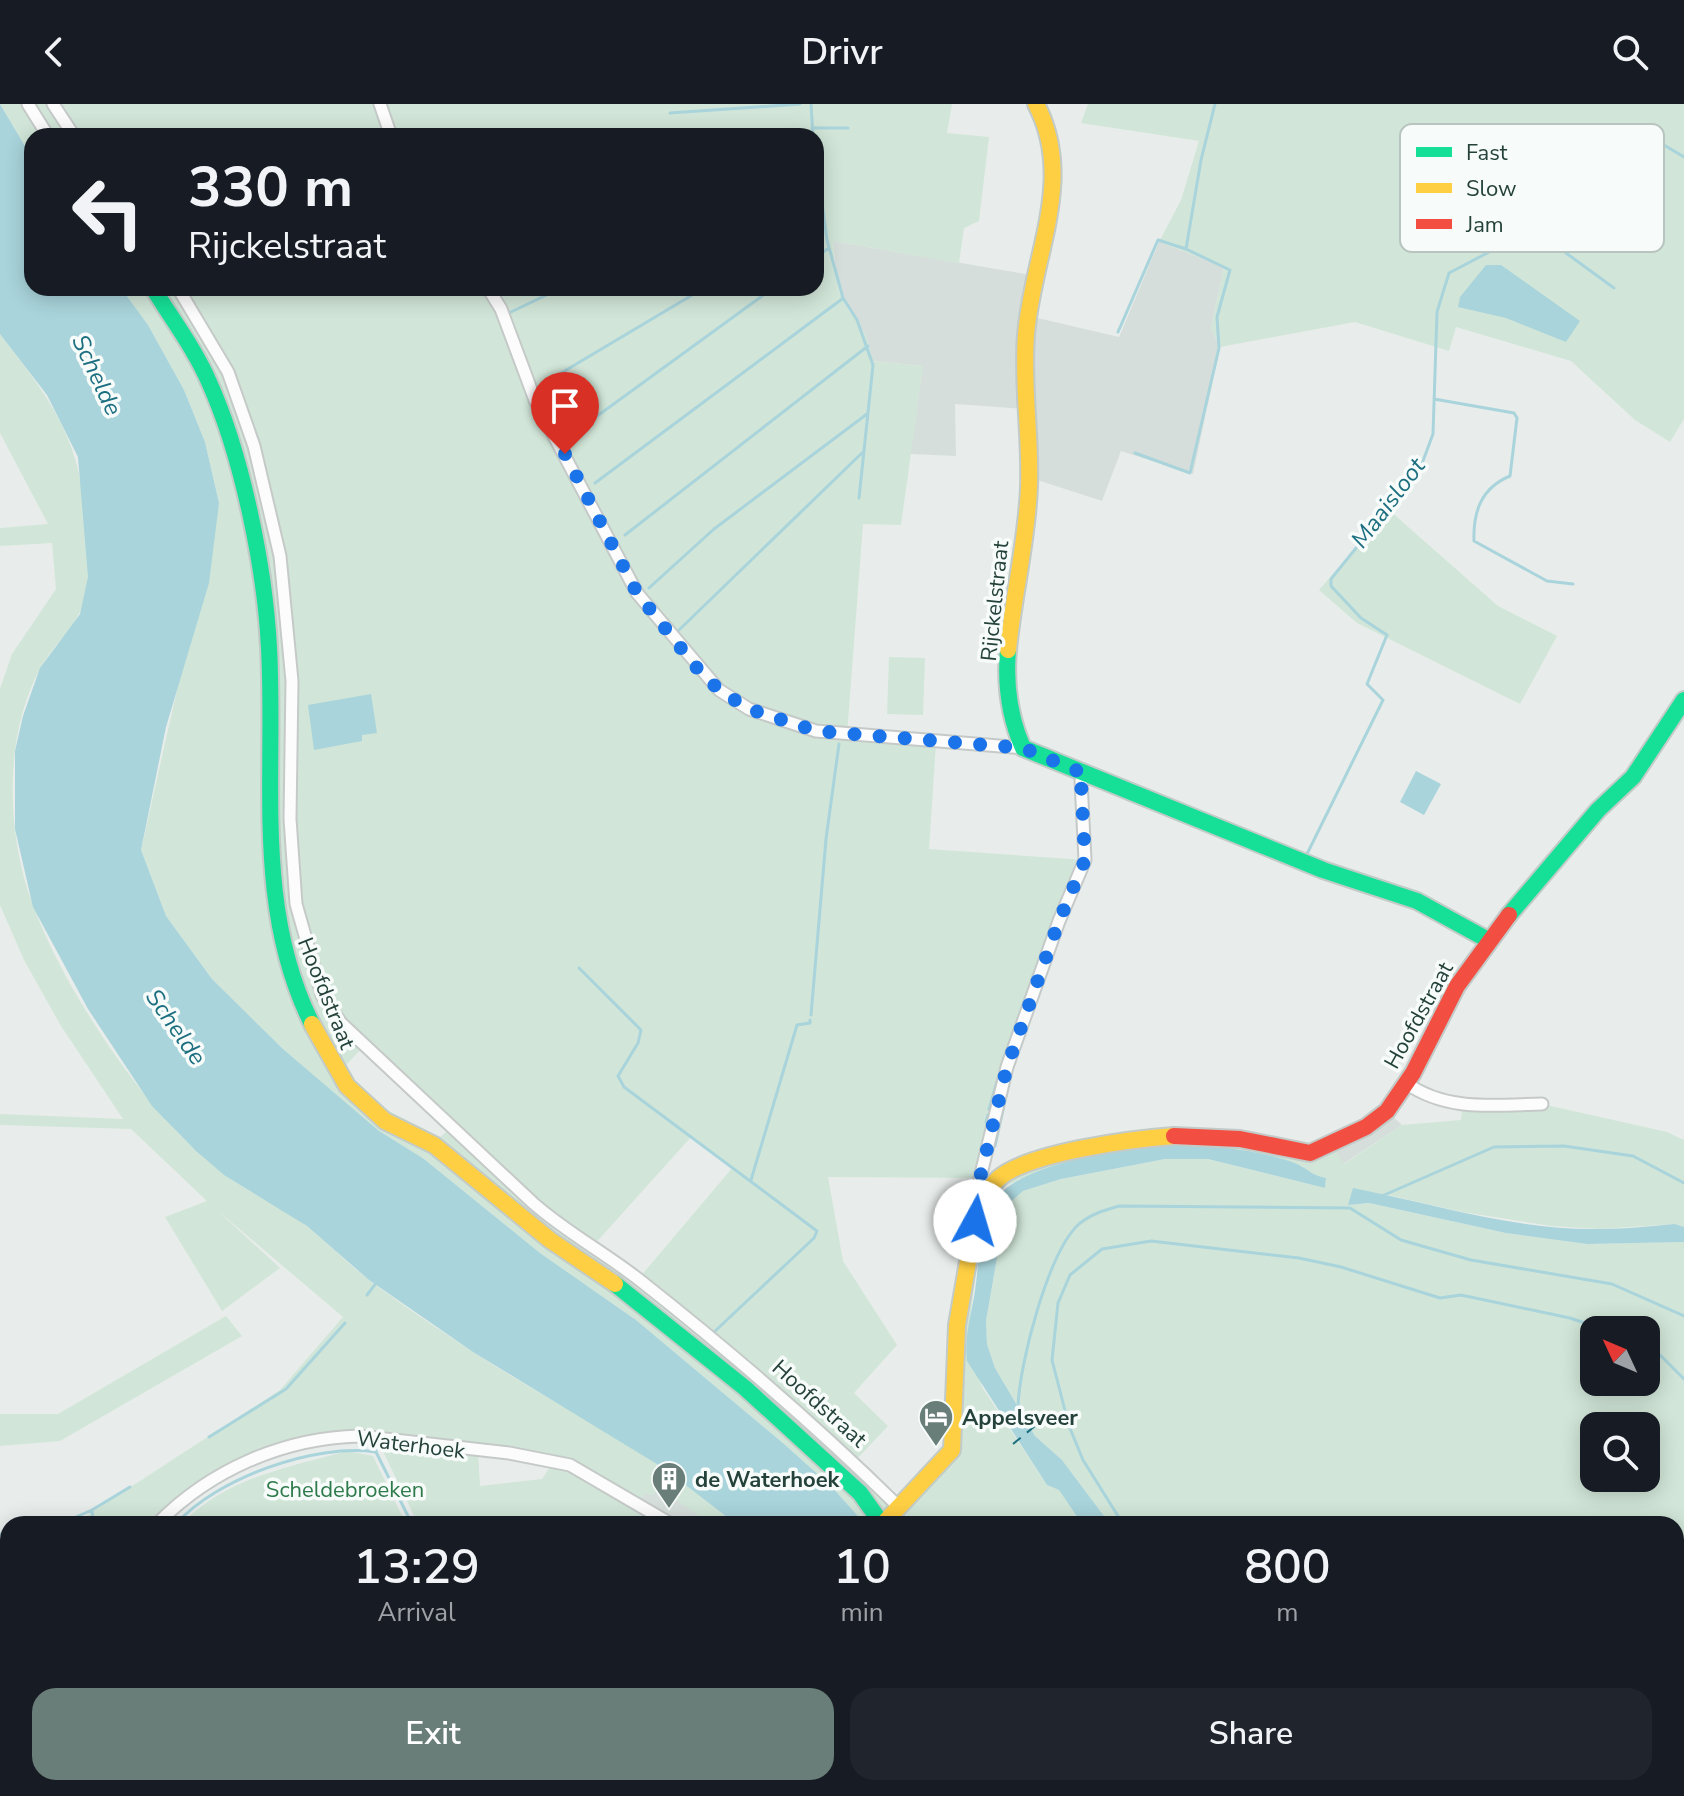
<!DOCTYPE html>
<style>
:root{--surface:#171b24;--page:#20242c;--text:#f1f3f6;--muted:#9ea1a6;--accent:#697e78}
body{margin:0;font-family:"Nunito Sans",sans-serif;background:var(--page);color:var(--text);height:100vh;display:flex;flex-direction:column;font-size:30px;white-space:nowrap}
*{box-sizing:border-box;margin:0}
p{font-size:26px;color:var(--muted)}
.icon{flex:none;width:44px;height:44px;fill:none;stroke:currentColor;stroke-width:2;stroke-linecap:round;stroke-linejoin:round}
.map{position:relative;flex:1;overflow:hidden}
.panel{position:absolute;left:0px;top:1412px;width:1684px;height:280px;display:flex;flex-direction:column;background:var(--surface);border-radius:24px 24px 0 0;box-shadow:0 4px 20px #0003}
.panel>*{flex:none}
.top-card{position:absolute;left:24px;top:24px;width:800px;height:168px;border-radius:24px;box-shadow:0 4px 20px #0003;background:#171b24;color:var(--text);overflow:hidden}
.needle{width:52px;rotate:314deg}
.tools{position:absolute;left:1580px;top:1212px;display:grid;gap:16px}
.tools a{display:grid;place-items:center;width:80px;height:80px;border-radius:16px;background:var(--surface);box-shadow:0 4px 20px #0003;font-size:40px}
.pin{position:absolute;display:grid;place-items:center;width:68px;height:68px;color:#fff;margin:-82px -34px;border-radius:50% 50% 50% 0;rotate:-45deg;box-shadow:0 0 8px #0007}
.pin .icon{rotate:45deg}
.me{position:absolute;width:88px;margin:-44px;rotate:6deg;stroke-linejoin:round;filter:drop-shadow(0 0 6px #0008)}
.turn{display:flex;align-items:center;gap:28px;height:168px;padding:0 32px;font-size:36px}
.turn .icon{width:104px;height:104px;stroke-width:2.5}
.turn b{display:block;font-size:56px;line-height:68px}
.eta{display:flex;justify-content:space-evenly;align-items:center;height:136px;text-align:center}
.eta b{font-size:48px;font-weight:600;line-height:56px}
.primary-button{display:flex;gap:16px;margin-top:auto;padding:16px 32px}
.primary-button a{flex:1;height:92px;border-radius:24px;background:var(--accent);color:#fff;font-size:32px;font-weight:600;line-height:92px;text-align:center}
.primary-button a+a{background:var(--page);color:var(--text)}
header{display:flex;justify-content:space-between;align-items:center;height:104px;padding:0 32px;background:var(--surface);font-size:36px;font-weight:600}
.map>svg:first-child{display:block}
.built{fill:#d6dedb}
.green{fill:#d1e6d8;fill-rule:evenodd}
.water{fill:#a9d4db}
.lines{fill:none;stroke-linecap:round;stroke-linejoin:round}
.stream{stroke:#a9d4db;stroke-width:3}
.ferry{stroke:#1c6f80;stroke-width:2;stroke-dasharray:10 8;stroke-linecap:butt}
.street-casing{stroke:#c5cac8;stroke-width:15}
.fast-casing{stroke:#c3cbc8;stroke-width:20}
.slow-casing{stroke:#c3cbc8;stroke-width:20}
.jam-casing{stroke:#c3cbc8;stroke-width:20}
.street{stroke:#fcfcfc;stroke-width:11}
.fast{stroke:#16e098;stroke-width:16}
.slow{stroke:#ffcf43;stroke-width:16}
.jam{stroke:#f24e42;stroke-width:16}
.route{stroke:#1a73e8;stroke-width:14;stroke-dasharray:0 25.2}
.labels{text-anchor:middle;stroke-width:7;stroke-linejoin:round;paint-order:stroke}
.street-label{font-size:22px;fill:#24423a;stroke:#f7fbf9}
.poi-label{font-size:22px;font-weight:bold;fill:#24423a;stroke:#f7fbf9;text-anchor:start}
.park-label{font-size:22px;fill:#2d7a4b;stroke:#f7fbf9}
.water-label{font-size:24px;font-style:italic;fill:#1c6f80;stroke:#f7fbf9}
.key{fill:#f7fbf9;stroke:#b8c4c0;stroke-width:2}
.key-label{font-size:22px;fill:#24423a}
</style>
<header><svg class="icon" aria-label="back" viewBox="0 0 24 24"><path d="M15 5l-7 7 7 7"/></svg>Drivr<svg class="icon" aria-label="search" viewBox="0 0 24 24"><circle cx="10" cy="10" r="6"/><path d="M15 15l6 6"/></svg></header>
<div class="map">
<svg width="1684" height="1692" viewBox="0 0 1684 1692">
<rect width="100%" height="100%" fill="#e8edeb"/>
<!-- built -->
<path class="built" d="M833 137 1037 172 1029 212 1119 233 1159 138 1224 163 1211 224 1220 243 1193 370 1121 347 1102 397 1028 373 1024 305 955 300 956 352 910 350 923 262 872 257 858 215 843 197 837 177Z
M1387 1007 1402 1021 1343 1060 1334 1045Z
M661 1384 711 1420H671L639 1398 644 1390Z"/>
<!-- green -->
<path class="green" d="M0 0H952L947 29 989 33 979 117 964 124 959 159 833 137C835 156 834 177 842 194 855 221 868 221 872 257L923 262 901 421 863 420 847 631 936 640 929 745 1085 756 1024 918 980 1074 828 1073 843 1157 897 1241 854 1289 888 1322 854 1358 901 1404 948 1357 975 1118 999 1074 1128 1036 1334 1045 1344 1060 1402 1021 1461 1016 1462 1004 1542 1000 1667 1028 1684 1036V1123L1675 1120 1600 1125 1551 1122 1463 1108 1388 1091 1349 1101 1369 1099 1506 1129 1587 1140 1684 1138V1692H1048L1038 1684H1676V1420H1110L1062 1356 1035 1332 995 1264 987 1240 986 1217 1006 1102 1023 1087 1061 1075 1165 1055H1208L1325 1084 1326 1074 1314 1072 1301 1062 1257 1050 1183 1041 1156 1042 1043 1066 1005 1082 991 1102 978 1154 967 1238 982 1283 1047 1381 1059 1386 1082 1420H865L831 1382 784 1340 636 1216 540 1149 424 1055 379 1028 283 945 212 875 166 812 141 746 219 399 205 338 184 286 148 221 121 184H816V32H32V54ZM364 942 451 1024 439 1034C401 1008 370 1009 345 962ZM692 1032 733 1063 640 1173 592 1143ZM1594 1226H1646V1278H1594ZM1594 1322H1646V1374H1594Z
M1088 0H1684V315L1670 338 1635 316 1571 257 1456 223 1449 247 1355 218 1220 243 1211 224 1224 163 1159 138 1181 96 1199 37 1081 19Z
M0 230C57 304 83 339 87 435 88 455 91 478 84 498 76 523 54 540 41 563 3 631 6 731 33 801 63 885 151 1017 223 1069 250 1090 282 1103 309 1124 330 1141 348 1160 369 1176 402 1201 438 1225 473 1248 561 1305 657 1350 736 1420H711L661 1385 652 1391 644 1390 639 1398 660 1420H418L378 1337C293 1314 211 1363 152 1420H59L83 1414 280 1286 343 1213 218 1107 280 1164 222 1207 165 1113 207 1097 131 1025 0 1021V1010L123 1015 61 922 24 856 0 801V585L12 550 56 485 52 439 0 442V424L48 420 0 329ZM478 1348 554 1357 542 1375 480 1382Z
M1389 406 1498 502 1557 532 1520 600 1357 519 1319 486Z
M889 553 925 554 923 611 887 610Z
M226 1212 242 1232 60 1337 0 1342V1310H58Z
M347 1347 373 1352 406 1420H182C224 1374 290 1363 347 1347Z
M8 1432V1573L0 1583V1434Z
M8 1591V1684H114L116 1692H4C0 1669 0 1609 8 1591Z
M126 1684H866L873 1692H128Z"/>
<!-- water -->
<path class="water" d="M0 0 32 54V184H121L148 221 184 286 205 338 219 399 209 479 166 623 141 746 166 812 212 875 283 945 379 1027 424 1055 540 1149 636 1216 784 1340 831 1382 865 1420H736L665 1365 473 1248 369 1176 307 1122 224 1071 196 1047 152 1002 88 905 33 803 15 725V647L23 612 40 564 80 510 88 473 78 353 47 291 0 230Z
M1486 161H1501L1580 217 1566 238 1506 214 1458 203 1460 193Z
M371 590 377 629 362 631V637L314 646 308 601Z
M1416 667 1441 680 1424 711 1400 698Z
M1183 1041C1216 1042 1268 1047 1299 1061 1309 1066 1313 1072 1326 1074L1325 1084 1208 1055H1165L1061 1075 1023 1087 1006 1102 986 1217 987 1240 995 1264 1035 1332 1062 1356 1110 1420H1082L1059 1386 1047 1381 967 1257C964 1233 971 1212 975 1187 979 1159 979 1123 994 1098 1017 1057 1138 1042 1183 1041Z
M1353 1084C1434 1100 1518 1127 1602 1125 1626 1125 1651 1122 1675 1120L1684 1123V1138L1587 1140 1506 1129 1369 1099 1348 1101Z
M866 1684H1038L1048 1692H873Z"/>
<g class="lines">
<!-- stream -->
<path class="stream" d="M811 0 813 32
M670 9 800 0
M812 24H848
M795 32 811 29
M816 53 827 136 843 194 857 216 873 261 859 394
M1533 125 1614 184
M816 153 829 144
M511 208 561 184
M1118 228 1158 136 1186 145 1201 56 1215 0
M541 281 704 184
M1434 295 1514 309 1517 314 1510 372C1481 384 1473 408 1474 437L1547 477 1573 480
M567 334 773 184
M1135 349 1190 369 1219 244 1217 213 1230 166 1186 145
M595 379 842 195
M625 431 868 242
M649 484 714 425 867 310
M679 526 863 348
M1307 750 1383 596 1367 580 1387 531 1361 514 1331 482V475L1420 365 1433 330 1437 208 1449 169 1533 125 1664 41 1684 53
M579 864 641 926 638 939 618 972 624 983 817 1127 814 1134 713 1229
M811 911 826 735 839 640
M989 1005 1005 951
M986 1018 988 1011
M995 1042 1008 983
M751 1076 797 921 810 919V916
M1382 1092 1494 1043 1564 1042 1633 1052 1684 1079
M367 1191 377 1178
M1646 1242 1656 1247 1684 1275
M1018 1303C1019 1261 1048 1148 1079 1120 1091 1110 1105 1106 1119 1102L1350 1104 1401 1136 1471 1156 1612 1180 1684 1212
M209 1333 286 1285 345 1219
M376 1340V1348L412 1420
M60 1420 92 1406
M89 1420 93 1416 92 1406 130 1383
M176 1420C217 1374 315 1339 376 1348
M608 1420 621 1414
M1123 1420 1083 1356 1069 1322 1052 1256 1058 1199 1070 1171 1102 1145 1151 1137 1299 1154 1341 1163 1440 1194 1461 1191 1570 1214 1605 1226
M0 1430 8 1429
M0 1515 8 1506
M0 1603 8 1592
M0 1660 8 1649
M119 1684 121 1692
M533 1684 537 1692
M789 1684 793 1692
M1136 1684 1141 1689 1139 1692
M535 1689 545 1684
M651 1692 669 1684
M770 1692 775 1684
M1195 1692 1196 1684"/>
<!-- ferry -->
<path class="ferry" d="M1013 1340 1035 1322"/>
<defs>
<path id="street" d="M28 0 48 32
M53 0 74 32
M380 0 391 32
M178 184 228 268 254 342 280 452 292 577 290 715 296 800 322 891 341 919 533 1099C567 1129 607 1150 642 1178 732 1249 819 1324 900 1404
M488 184 501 205 535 296 637 489 719 586 749 605 816 627 1023 644
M1406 979C1447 1008 1494 1001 1542 1000
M980 1102V1074L1007 963 1059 817 1085 756 1081 677 1085 670
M157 1420C210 1366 283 1334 359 1332L509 1349 570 1361 671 1420
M0 1590 8 1580
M802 1684 807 1692
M1088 1684 1098 1692"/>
<path id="fast" d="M153 184C171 214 195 245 209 278 242 351 265 464 269 544 276 671 253 802 312 920
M1008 546C1005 581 1009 612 1023 644L1323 766 1417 797 1488 836
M1509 811 1598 706 1633 673 1684 596
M615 1180 745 1284 860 1389 882 1420"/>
<path id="slow" d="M1008 546C1013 492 1027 438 1029 383 1031 332 1022 282 1026 231 1032 152 1076 76 1036 0
M312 920 347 982 385 1017 434 1041 550 1136 615 1180
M883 1420 952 1346 957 1221 975 1117C980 1103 988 1084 999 1074 1030 1048 1133 1035 1174 1032"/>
<path id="jam" d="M1174 1032 1240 1035 1310 1049 1366 1023 1387 1007 1413 969 1457 882 1509 811"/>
</defs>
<!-- street casing -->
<use href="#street" class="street-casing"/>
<!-- fast casing -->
<use href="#fast" class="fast-casing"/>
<!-- slow casing -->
<use href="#slow" class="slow-casing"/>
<!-- jam casing -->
<use href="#jam" class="jam-casing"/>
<!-- street -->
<use href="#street" class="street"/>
<!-- fast -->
<use href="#fast" class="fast"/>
<!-- slow -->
<use href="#slow" class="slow"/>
<!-- jam -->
<use href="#jam" class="jam"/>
</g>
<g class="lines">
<!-- route -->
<path class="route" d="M565 350 637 489 696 563 719 586 749 605 816 627 1023 644 1085 670 1081 677 1085 756 1059 817 1007 963 980 1074V1102L975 1117"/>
</g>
<!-- icons -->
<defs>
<symbol id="hotel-pin" viewBox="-11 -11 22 30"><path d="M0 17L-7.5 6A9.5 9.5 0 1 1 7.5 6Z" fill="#697e78" stroke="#f7fbf9"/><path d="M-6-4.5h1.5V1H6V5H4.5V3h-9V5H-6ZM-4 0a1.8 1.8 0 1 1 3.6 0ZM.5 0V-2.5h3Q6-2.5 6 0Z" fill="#fff"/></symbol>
<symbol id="building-pin" viewBox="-11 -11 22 30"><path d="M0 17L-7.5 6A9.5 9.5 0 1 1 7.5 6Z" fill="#697e78" stroke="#f7fbf9"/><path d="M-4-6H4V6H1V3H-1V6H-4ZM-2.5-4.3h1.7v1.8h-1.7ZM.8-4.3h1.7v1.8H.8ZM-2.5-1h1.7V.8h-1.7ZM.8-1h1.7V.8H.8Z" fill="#fff"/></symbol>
</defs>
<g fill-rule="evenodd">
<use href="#hotel-pin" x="916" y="1293" width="40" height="54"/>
<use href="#building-pin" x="649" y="1355" width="40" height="54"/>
</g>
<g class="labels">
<!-- street labels -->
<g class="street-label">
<text transform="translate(994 497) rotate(-84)" y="8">Rijckelstraat</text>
<text transform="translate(327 889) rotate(68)" y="8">Hoofdstraat</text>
<text transform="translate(1418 911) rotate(-61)" y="8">Hoofdstraat</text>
<text transform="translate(820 1299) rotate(42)" y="8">Hoofdstraat</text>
<text transform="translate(411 1340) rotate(7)" y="8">Waterhoek</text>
</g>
<!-- poi labels -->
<g class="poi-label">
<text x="962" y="1321">Appelsveer</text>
<text x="695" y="1383">de Waterhoek</text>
</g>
<!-- park labels -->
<g class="park-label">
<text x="345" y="1393">Scheldebroeken</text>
</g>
<!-- water labels -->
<g class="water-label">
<text transform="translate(97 271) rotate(65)" y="8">Schelde</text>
<text transform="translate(1388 399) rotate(-53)" y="8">Maaisloot</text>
<text transform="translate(176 923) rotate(55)" y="8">Schelde</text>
</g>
</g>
<!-- legend -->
<rect x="1400" y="20" width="264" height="128" rx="12" class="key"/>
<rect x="1416" y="43" width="36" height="10" fill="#16e098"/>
<rect x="1416" y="79" width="36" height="10" fill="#ffcf43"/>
<rect x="1416" y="115" width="36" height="10" fill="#f24e42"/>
<g class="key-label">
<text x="1466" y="56">Fast</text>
<text x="1466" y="92">Slow</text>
<text x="1466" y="128">Jam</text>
</g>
</svg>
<div class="tools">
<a><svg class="needle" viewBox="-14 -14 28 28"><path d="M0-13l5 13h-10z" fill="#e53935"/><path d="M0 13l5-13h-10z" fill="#9ea1a6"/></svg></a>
<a><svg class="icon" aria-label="search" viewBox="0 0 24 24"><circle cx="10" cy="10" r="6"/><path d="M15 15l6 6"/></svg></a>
</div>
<div class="pin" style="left:565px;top:350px;background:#d93025"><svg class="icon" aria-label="arrive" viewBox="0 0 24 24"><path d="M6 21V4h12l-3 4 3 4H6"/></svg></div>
<svg class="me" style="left:975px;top:1117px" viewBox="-20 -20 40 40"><circle r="19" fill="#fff"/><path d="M0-13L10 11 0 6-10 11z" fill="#1a73e8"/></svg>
<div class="top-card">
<div class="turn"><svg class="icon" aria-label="left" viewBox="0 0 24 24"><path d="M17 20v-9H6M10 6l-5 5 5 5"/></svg><div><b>330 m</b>Rijckelstraat</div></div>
</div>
<section class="panel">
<div class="eta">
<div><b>13:29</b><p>Arrival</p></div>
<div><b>10</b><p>min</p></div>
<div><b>800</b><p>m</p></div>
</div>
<div class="primary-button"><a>Exit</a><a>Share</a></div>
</section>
</div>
